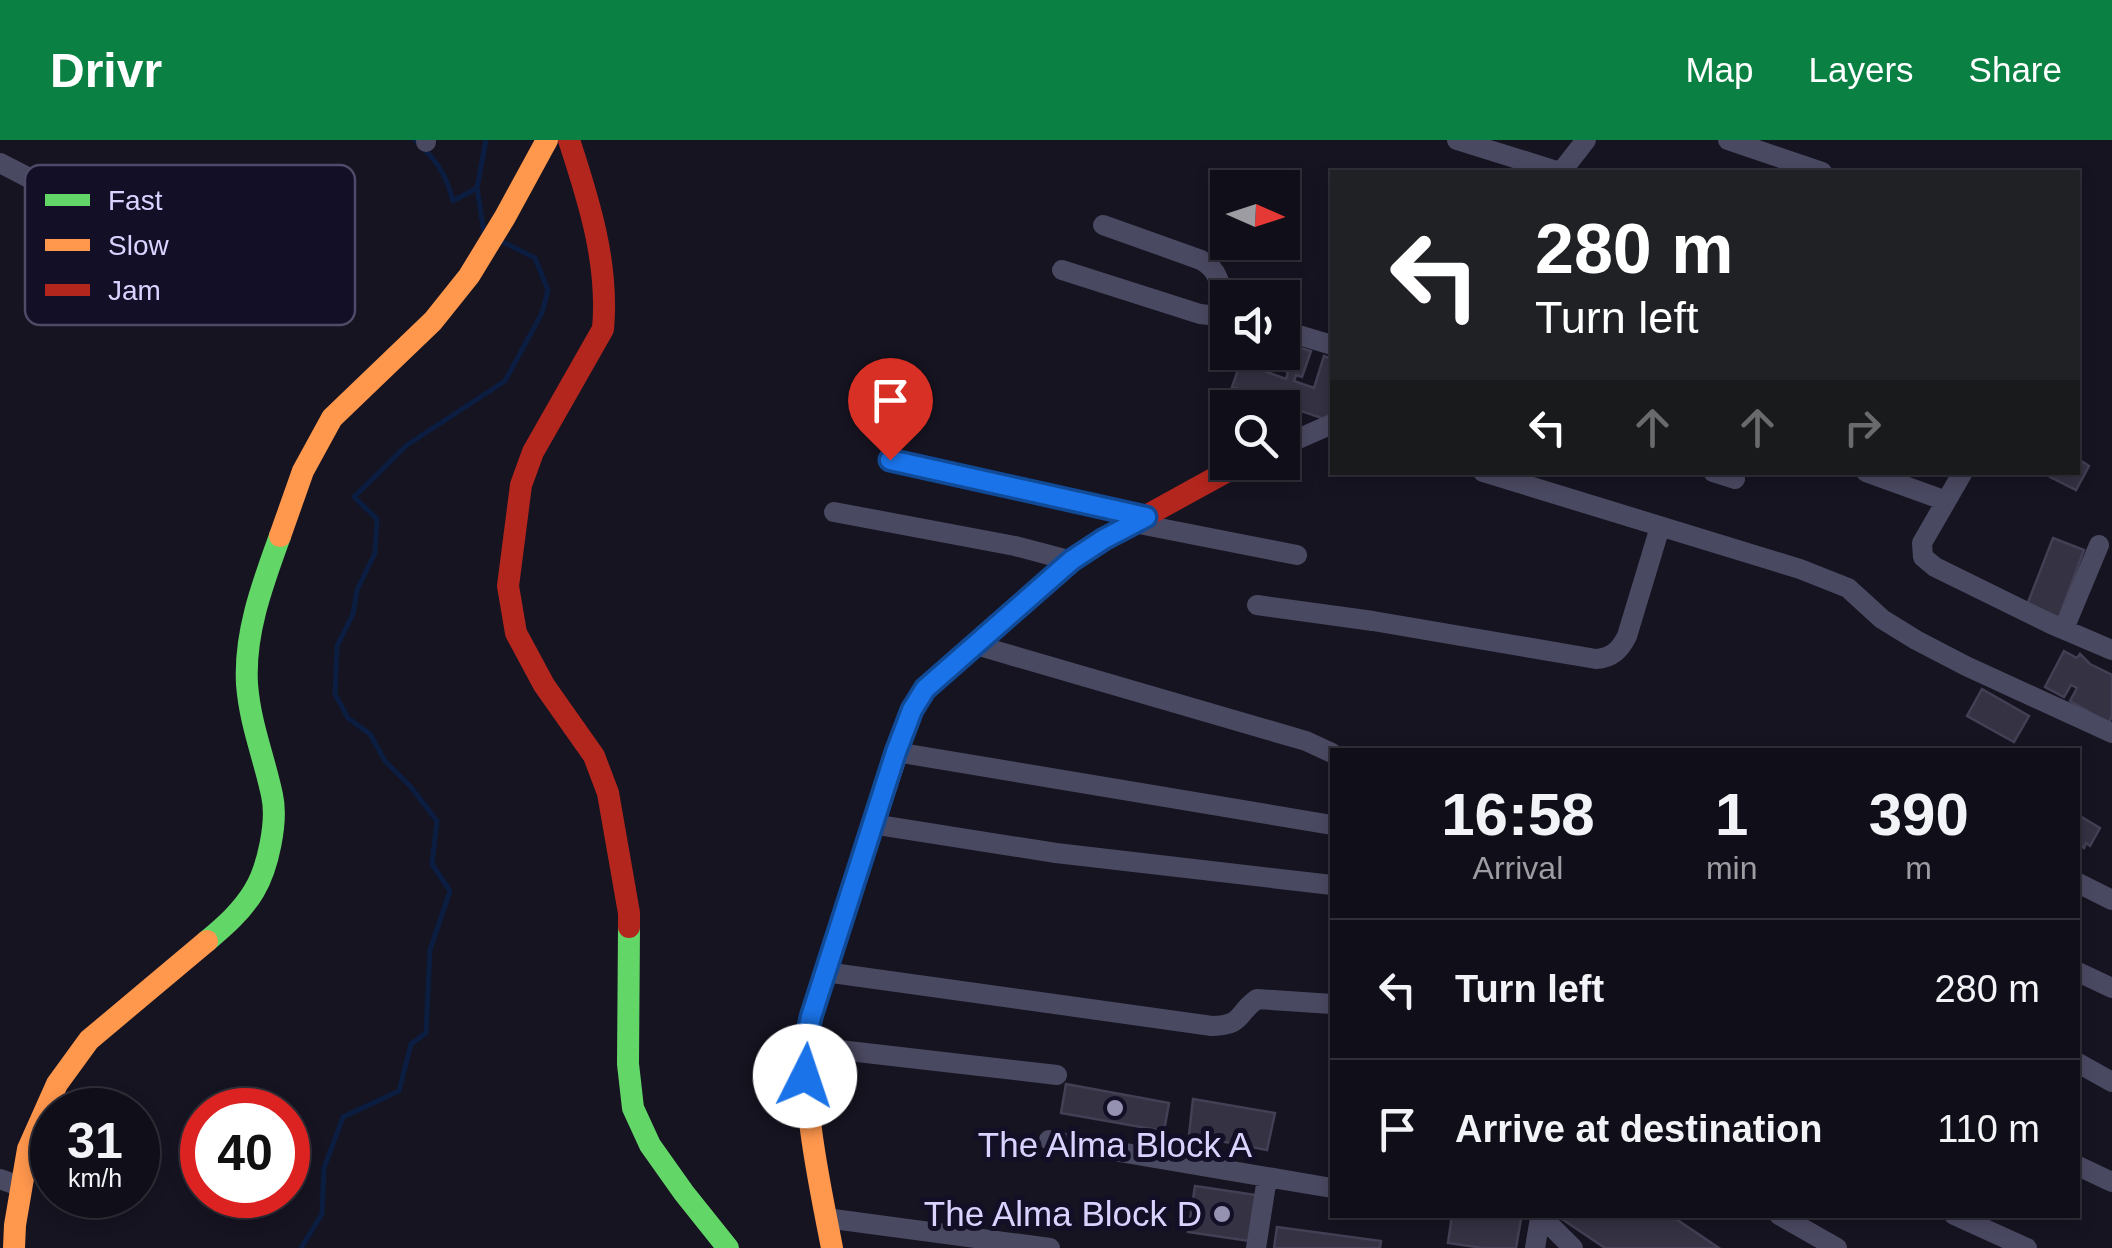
<!DOCTYPE html>
<style>
:root{--surface:#100f19;--page:#1e1d26;--text:#f1f3f6;--muted:#9c9ca2;--line:#302f38;--accent:#0b8043}
body{margin:0;font-family:Arial,sans-serif;background:var(--page);color:var(--text);height:100vh;display:flex;flex-direction:column;font-size:38px;white-space:nowrap}
*{box-sizing:border-box;margin:0}
p{font-size:32px;color:var(--muted)}
.icon{flex:none;width:55px;height:55px;fill:none;stroke:currentColor;stroke-width:2;stroke-linecap:round;stroke-linejoin:round}
.map{position:relative;flex:1;overflow:hidden}
.drawer{position:absolute;left:1330px;top:608px;width:750px;height:470px;display:flex;flex-direction:column;background:var(--surface);border-radius:0px;box-shadow:0 5px 15px #0003,0 0 0 2px var(--line)}
.drawer>*{flex:none}
.banner{position:absolute;left:1330px;top:30px;width:750px;height:305px;border-radius:0px;box-shadow:0 5px 15px #0003,0 0 0 2px var(--line);background:#202124;color:#fff;overflow:hidden}
.needle{width:65px;rotate:93deg}
.tools{position:absolute;left:1210px;top:30px;display:grid;gap:20px}
.tools a{display:grid;place-items:center;width:90px;height:90px;border-radius:0px;background:var(--surface);box-shadow:0 5px 15px #0003,0 0 0 2px var(--line);font-size:50px}
.speed{position:absolute;left:30px;top:948px;display:flex;gap:20px;font-size:50px;font-weight:700;text-align:center}
.speed>*{display:grid;place-content:center;width:130px;height:130px;border-radius:50%;background:var(--surface);box-shadow:0 5px 15px #0003,0 0 0 2px var(--line);line-height:1}
.speed small{font-size:25px;font-weight:400}
.speed .limit{border:15px solid #d22;background:#fff;color:#111}
.pin{position:absolute;display:grid;place-items:center;width:85px;height:85px;color:#fff;margin:-102px -42px;border-radius:50% 50% 50% 0;rotate:-45deg;box-shadow:0 0 10px #0007}
.pin .icon{rotate:45deg}
.me{position:absolute;width:110px;margin:-55px;rotate:4deg;stroke-linejoin:round;filter:drop-shadow(0 0 8px #0008)}
.turn{display:flex;align-items:center;gap:35px;height:210px;padding:0 40px;font-size:45px}
.turn .icon{width:130px;height:130px;stroke-width:2.5}
.turn b{display:block;font-size:70px;line-height:85px}
.lanes{display:flex;align-items:center;height:95px;padding:0 40px;background:#0003;justify-content:center;gap:50px;direction:ltr}
.lanes .off{opacity:.35}
.eta{display:flex;justify-content:space-evenly;align-items:center;height:170px;text-align:center}
.eta b{font-size:60px;font-weight:700;line-height:70px}
ul{padding:0;list-style:none}
li{display:flex;align-items:center;gap:30px;height:140px;padding:0 40px;border-top:2px solid var(--line)}
li div{flex:1}
li b{display:block;font-size:38px}
li em{font-style:normal}
header{display:flex;align-items:center;gap:60px;box-sizing:border-box;height:140px;padding:0 50px;background:var(--accent);color:#fff}
header strong{font-size:48px}
nav{display:flex;gap:55px;margin-inline-start:auto;font-size:35px}
.map>svg:first-child{display:block}
.lines{fill:none;stroke-linecap:round;stroke-linejoin:round}
.stream{stroke:#0b1e41;stroke-width:5}
.building{fill:#343243;stroke:#433f54;stroke-width:2.5}
.street{stroke:#4a4962;stroke-width:20}
.fast{stroke:#63d668;stroke-width:22}
.slow{stroke:#ff974d;stroke-width:22}
.jam{stroke:#b3261e;stroke-width:22}
.route-casing{stroke:#114b97;stroke-width:25}
.route{stroke:#1a73e8;stroke-width:18}
.poi-dot{fill:#9591b1;stroke:#130f26;stroke-width:4}
.labels{text-anchor:middle;stroke-width:10;stroke-linejoin:round;paint-order:stroke}
.poi-label{font-size:35px;fill:#d9d4ff;stroke:#130f26}
.key{fill:#130f26;stroke:#4e4a67;stroke-width:2.5}
.key-label{font-size:28px;fill:#d9d4ff}
</style>
<header>
<strong>Drivr</strong>
<nav><a>Map</a><a>Layers</a><a>Share</a></nav>
</header>
<div class="map">
<svg width="2112" height="1108" viewBox="0 0 2112 1108">
<rect width="100%" height="100%" fill="#161421"/>
<g class="lines">
<!-- stream -->
<path class="stream" d="M415 0C436 20 446 33 453 61L477 48 484 93
M477 48 486 0
M301 1108 322 1074 324 1028 343 977 399 951 411 904 426 893 430 810 450 751 432 724 437 681 410 646 385 621 370 594 348 578 335 554 337 506 353 474 357 450 375 413 377 379 354 357 407 305 505 241 542 173 548 150 535 118 503 102"/>
</g>
<!-- building -->
<path class="building" d="M1291 205 1311 211 1302 237 1296 235 1294 241 1314 248 1324 216 1332 219V265L1327 280 1232 247 1240 224 1251 228 1253 223 1242 219 1244 212H1274L1267 232 1286 239 1288 232 1282 230Z
M2078 319 2089 326 2076 350 2050 337 2052 332H2078Z
M2053 398 2084 410 2059 477 2027 465Z
M2064 511 2077 518 2080 514 2090 524 2112 535V576L2109 583 2070 561 2077 548 2071 545 2064 557 2045 547Z
M1982 549 2029 576 2014 602 1967 576Z
M2080 676 2100 688 2090 706 2086 703 2084 708 2078 704V679Z
M1066 944 1169 963 1164 991 1061 973Z
M1193 959 1275 973 1267 1010 1189 995Z
M1195 1046 1256 1055 1250 1101 1188 1092Z
M1452 1075H1495L1521 1079 1516 1108H1483L1448 1103Z
M1556 1075H1670L1719 1108H1605Z
M1277 1087 1381 1101 1380 1108H1274Z"/>
<g class="lines">
<!-- street -->
<path class="street" d="M426 0V2
M1457 0 1560 32
M1728 0 1822 32
M0 23 105 77 244 143
M1561 32 1586 0
M1103 85 1201 120C1222 132 1217 145 1228 164
M1062 130 1200 174 1228 177
M1282 190 1332 205
M1282 306 1332 284
M890 320 1146 377
M1483 332 1800 429 1848 448 1882 479 1916 500 1966 526 2112 593
M1713 332 1735 339
M1866 332 1946 361
M1963 332 1922 403 1923 417 1935 427 2051 484 2112 510
M834 372 1015 406 1072 421
M1134 383 1297 415
M1257 465 1373 481 1596 519C1612 518 1620 510 1627 496L1660 387
M2064 489 2099 405
M976 505 1306 601 1332 613
M896 612 1332 685
M872 684 1056 713 1332 745
M2078 743 2112 760
M825 832 1212 886C1244 885 1236 874 1257 859L1332 864
M2078 832 2112 848
M805 906 1057 935
M2078 923 2112 942
M1049 1000 1332 1048
M2078 1026 2112 1042
M0 1039 22 1047
M1779 1075 1837 1108
M1954 1075 2027 1108
M826 1078 1050 1108
M1256 1108 1267 1038
M1535 1108 1539 1084 1553 1088 1573 1108"/>
<!-- fast -->
<path class="fast" d="M629 787 628 924 633 968 650 1005 684 1053 728 1108
M207 801C225 786 242 771 254 751 268 728 278 681 272 655 264 617 250 584 247 544 244 493 263 443 280 396"/>
<!-- slow -->
<path class="slow" d="M280 396 303 331 332 278 433 181 469 136 505 77 547 0
M14 1108 15 1085 28 1009 57 944 89 900 207 801
M832 1108C817 1030 799 956 811 877L911 570 925 549 968 512"/>
<!-- jam -->
<path class="jam" d="M569 0C589 61 609 124 603 189L533 312 521 345 508 446 516 493 544 545 594 616 608 653 629 773V787
M968 512 1072 421 1104 399 1244 322"/>
</g>
<g class="lines">
<defs>
<path id="route" d="M805 936V906L811 877 896 612 912 570 925 549 1072 420 1104 399 1146 377 890 320"/>
</defs>
<!-- route casing -->
<use href="#route" class="route-casing"/>
<!-- route -->
<use href="#route" class="route"/>
</g>
<!-- markers -->
<g class="poi-dot">
<circle cx="1115" cy="968" r="10"/>
<circle cx="1222" cy="1074" r="10"/>
</g>
<g class="labels">
<!-- poi labels -->
<g class="poi-label">
<text x="1115" y="1017">The Alma Block A</text>
<text x="1202" y="1086" text-anchor="end">The Alma Block D</text>
</g>
</g>
<!-- legend -->
<rect x="25" y="25" width="330" height="160" rx="15" class="key"/>
<rect x="45" y="54" width="45" height="12" fill="#63d668"/>
<rect x="45" y="99" width="45" height="12" fill="#ff974d"/>
<rect x="45" y="144" width="45" height="12" fill="#b3261e"/>
<g class="key-label">
<text x="108" y="70">Fast</text>
<text x="108" y="115">Slow</text>
<text x="108" y="160">Jam</text>
</g>
</svg>
<div class="tools">
<a><svg class="needle" viewBox="-14 -14 28 28"><path d="M0-13l5 13h-10z" fill="#e53935"/><path d="M0 13l5-13h-10z" fill="#9c9ca2"/></svg></a>
<a><svg class="icon" aria-label="sound" viewBox="0 0 24 24"><path d="M4 9h4l5-4v14l-5-4H4zM17 9q2 3 0 6"/></svg></a>
<a><svg class="icon" aria-label="search" viewBox="0 0 24 24"><circle cx="10" cy="10" r="6"/><path d="M15 15l6 6"/></svg></a>
</div>
<div class="speed"><div>31<small>km/h</small></div><div class="limit">40</div></div>
<div class="pin" style="left:890px;top:320px;background:#d93025"><svg class="icon" aria-label="arrive" viewBox="0 0 24 24"><path d="M6 21V4h12l-3 4 3 4H6"/></svg></div>
<svg class="me" style="left:805px;top:936px" viewBox="-20 -20 40 40"><circle r="19" fill="#fff"/><path d="M0-13L10 11 0 6-10 11z" fill="#1a73e8"/></svg>
<div class="banner">
<div class="turn"><svg class="icon" aria-label="left" viewBox="0 0 24 24"><path d="M17 20v-9H6M10 6l-5 5 5 5"/></svg><div><b>280 m</b>Turn left</div></div>
<div class="lanes"><svg class="icon" aria-label="left" viewBox="0 0 24 24"><path d="M17 20v-9H6M10 6l-5 5 5 5"/></svg><svg class="icon off" aria-label="ahead" viewBox="0 0 24 24"><path d="M12 20V5M6 11l6-6 6 6"/></svg><svg class="icon off" aria-label="ahead" viewBox="0 0 24 24"><path d="M12 20V5M6 11l6-6 6 6"/></svg><svg class="icon off" aria-label="right" viewBox="0 0 24 24"><path d="M7 20v-9h11M14 6l5 5-5 5"/></svg></div>
</div>
<section class="drawer">
<div class="eta">
<div><b>16:58</b><p>Arrival</p></div>
<div><b>1</b><p>min</p></div>
<div><b>390</b><p>m</p></div>
</div>
<ul>
<li><svg class="icon" aria-label="left" viewBox="0 0 24 24"><path d="M17 20v-9H6M10 6l-5 5 5 5"/></svg><div><b>Turn left</b></div><em>280 m</em></li>
<li><svg class="icon" aria-label="arrive" viewBox="0 0 24 24"><path d="M6 21V4h12l-3 4 3 4H6"/></svg><div><b>Arrive at destination</b></div><em>110 m</em></li>
</ul>
</section>
</div>
